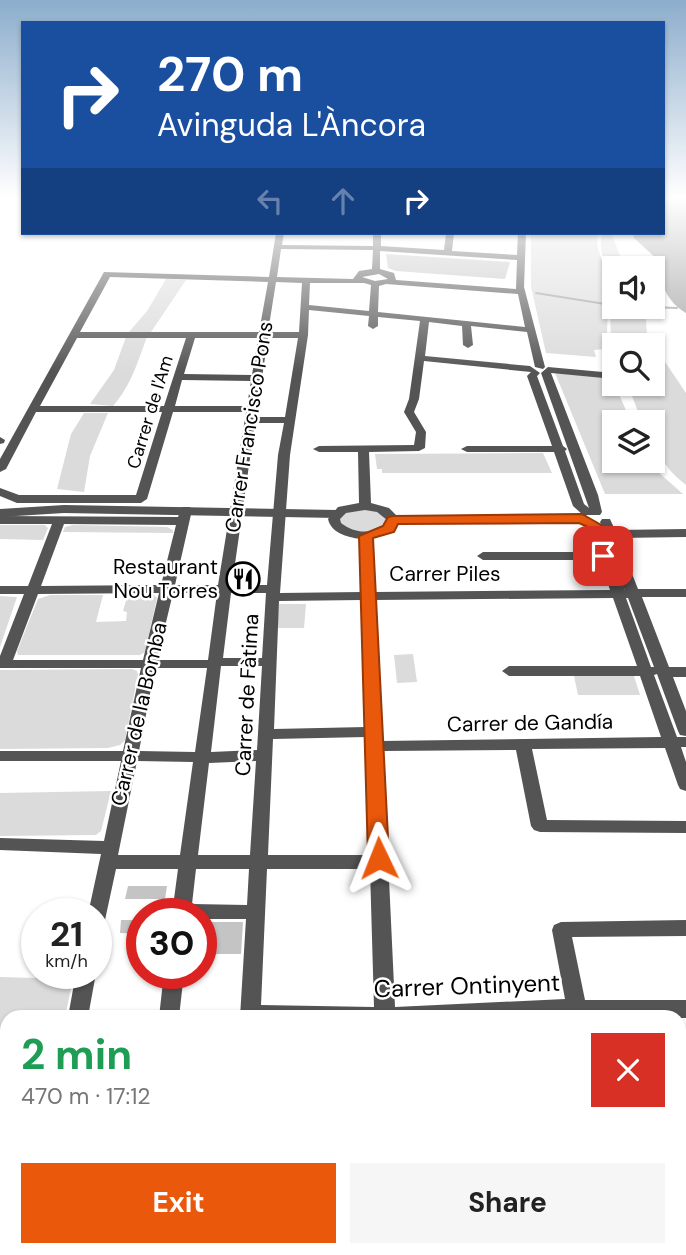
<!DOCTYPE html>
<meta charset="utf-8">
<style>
:root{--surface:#fff;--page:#f6f6f6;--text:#222;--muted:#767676;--accent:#ea580c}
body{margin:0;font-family:"DM Sans",sans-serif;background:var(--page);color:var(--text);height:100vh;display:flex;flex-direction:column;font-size:26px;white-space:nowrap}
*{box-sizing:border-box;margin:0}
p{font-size:23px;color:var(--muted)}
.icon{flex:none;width:38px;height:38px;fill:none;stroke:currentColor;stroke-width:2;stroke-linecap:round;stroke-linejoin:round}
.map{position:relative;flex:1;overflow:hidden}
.details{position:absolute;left:0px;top:1010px;width:686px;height:247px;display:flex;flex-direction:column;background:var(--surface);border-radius:21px 21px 0 0;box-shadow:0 2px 5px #0004}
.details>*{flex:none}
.banner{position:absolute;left:21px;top:21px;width:644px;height:214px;border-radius:0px;box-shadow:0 2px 5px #0004;background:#1a4fa0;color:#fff;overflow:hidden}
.tools{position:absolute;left:602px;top:256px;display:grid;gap:14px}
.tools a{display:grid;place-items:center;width:63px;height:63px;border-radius:0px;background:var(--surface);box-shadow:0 2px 5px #0004;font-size:35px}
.speed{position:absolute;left:21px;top:898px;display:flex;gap:14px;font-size:35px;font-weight:700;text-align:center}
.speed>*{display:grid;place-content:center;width:91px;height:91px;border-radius:50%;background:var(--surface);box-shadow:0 2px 5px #0004;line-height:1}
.speed small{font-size:18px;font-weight:400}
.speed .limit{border:10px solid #d22;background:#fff;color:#111}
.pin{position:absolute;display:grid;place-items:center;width:60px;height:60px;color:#fff;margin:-30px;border-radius:14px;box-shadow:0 4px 10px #0006}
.me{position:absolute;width:77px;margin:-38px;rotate:358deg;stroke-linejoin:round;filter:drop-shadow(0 0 5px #0008)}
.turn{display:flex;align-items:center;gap:24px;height:147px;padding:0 21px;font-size:32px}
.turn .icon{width:91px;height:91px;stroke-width:2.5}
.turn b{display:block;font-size:49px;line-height:60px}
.lanes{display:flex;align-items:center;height:66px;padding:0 21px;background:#0003;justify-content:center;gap:35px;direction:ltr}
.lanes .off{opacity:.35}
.round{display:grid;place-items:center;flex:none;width:74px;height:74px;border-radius:0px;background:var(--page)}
.summary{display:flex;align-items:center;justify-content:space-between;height:119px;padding:0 21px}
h1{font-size:42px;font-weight:700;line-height:52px;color:#1e9e55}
.primary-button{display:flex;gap:14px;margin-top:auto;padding:14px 21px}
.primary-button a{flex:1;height:80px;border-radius:0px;background:var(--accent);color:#fff;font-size:28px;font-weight:700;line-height:80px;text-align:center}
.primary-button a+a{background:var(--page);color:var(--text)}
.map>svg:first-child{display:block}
.green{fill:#dbdbdb}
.water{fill:#a2a2a2}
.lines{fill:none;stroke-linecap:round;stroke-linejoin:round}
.stream{stroke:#a2a2a2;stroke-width:2}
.building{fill:#c4c4c4}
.minor{fill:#545454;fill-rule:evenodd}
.tertiary{fill:#545454;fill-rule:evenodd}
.route{fill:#ea580c;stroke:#983908;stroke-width:2}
.labels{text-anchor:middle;stroke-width:5;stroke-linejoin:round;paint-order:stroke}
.far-street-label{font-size:18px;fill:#000;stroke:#fff}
.street-label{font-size:21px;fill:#000;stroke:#fff}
.poi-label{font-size:21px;fill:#000;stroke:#fff;text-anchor:end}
.near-street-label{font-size:24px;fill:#000;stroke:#fff}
</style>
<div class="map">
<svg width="686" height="1255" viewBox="0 0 686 1255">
<rect width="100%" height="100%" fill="#fff"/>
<!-- green -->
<path class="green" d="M531 233H598C595 247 600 252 603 265 608 281 609 334 605 349L594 350 596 357 546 353 531 287Z
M603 233H611L625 268H614V306H645L647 335 686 393V485C665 468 653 452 653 422H642L627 383H653V345H614V357C609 345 611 298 609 280 607 264 596 249 603 233Z
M166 279 186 280 151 332H129L147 311Z
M126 337H147C137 363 132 384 113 406L90 404 114 370Z
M555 373 612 378 631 422H614V460H650L657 471 683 494H605Z
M84 413H108L90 456 84 492 57 489 71 434Z
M543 453 552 473H382V469H377L375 454Z
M365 506 393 520 375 535 340 529 337 514Z
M0 525H45L48 528 43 540 0 539Z
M73 525 167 527 173 530V533L63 532 65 527Z
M128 594H153L157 598 145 652 140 655H18L17 651 38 599 50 595H103L96 622 126 621 127 612 123 611Z
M0 596 17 597 0 647Z
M279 604H306L304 628H277Z
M413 654 417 682 397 683 394 655Z
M132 669 137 671 138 675 125 740 120 745 108 748 0 749V670Z
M574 676H634L640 695H578Z
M111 791 101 831 96 835 0 836V793Z
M0 977 73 979 65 1017H7V1146L0 1147Z"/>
<!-- water -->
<path class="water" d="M663 197H686V313C666 301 660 283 659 261L634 238 633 233H663Z"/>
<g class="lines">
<!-- stream -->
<path class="stream" d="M536 293 605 304
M622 306 677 308"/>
</g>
<!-- building -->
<path class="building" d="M386 254 510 262 505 279 396 271 388 268Z
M128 886H167L165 899H125Z
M121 920H142V934L120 933Z
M201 922H243L241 954H201Z"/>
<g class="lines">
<!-- minor -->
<path class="minor" d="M276 233H284L282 245 373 246V233H381V246L444 250 446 233H454L452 251 517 255 518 233H526L524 287 545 367 543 369 535 367 527 332 471 326 473 345 468 348 463 345 462 326 429 322 425 356 530 366 540 373 537 376 563 446 567 449 565 451 584 504 589 508 541 373 548 367 614 373V379L551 373 598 495 602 512 600 515H586L588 518 586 521 582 522 398 524 393 532 372 538 375 592 610 590 600 560H483L477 556 483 552H597L588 525 594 521 600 525 625 590 600 522 602 519H610L615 530 686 529V537L618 538 638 589H686V597H642L669 667H686V677H673L686 711V736L680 735 678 731 657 674 654 675 677 737H686V747H681L686 762V791L680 789 678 785 665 748 532 749 547 820 686 821V833L540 832 534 830 531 826 516 750 383 751 395 1007 565 999 552 930 554 925 561 922 686 920V936L572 937 585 1000H686V1018L240 1017 246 919H201V914H172L178 869H116L105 920 103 925 96 927V914H88L101 854 0 850V838L104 841 121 761H0V751H123L141 668H0V656L24 594H0V586H28L52 524H0V516L178 517 182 507H190L192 510 175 585H218L246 412H173L147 499 141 503H17L0 496V488L19 495H136L162 412H36L6 469 0 472V459L104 272 269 277ZM281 249 373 250 372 269 359 271 353 279 277 277ZM380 251 517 260 516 289 396 280 394 273 380 269ZM379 274 388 279 375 281 362 277ZM110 277 268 282 259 332H80ZM276 282 302 283 299 332H268ZM310 283H364L371 285 369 311 309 305ZM386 284 518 294 525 327 378 312 379 286ZM309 310 369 316 368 326 373 329 378 326V317L420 321 409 399 404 412 416 432 414 445 319 446 313 449 319 452H358L359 503 338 507 328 519C331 533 347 537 360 539L362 592 280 593 290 455 308 335ZM77 338H186L164 406H40ZM195 338H258L252 375 184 374ZM268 338H298L285 417H256ZM424 361 531 372 527 376 552 446H467L461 449 467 452H554L573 506 583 515 397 516 389 508 371 503 369 452 419 451 425 448 426 432 414 412 419 399ZM182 380 251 381 247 406H175ZM255 423H284L278 455 267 585H232ZM365 510 377 512 387 520 384 527C368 534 354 533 341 523L340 519 346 513ZM64 524 176 525 161 585 41 586ZM159 593 143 660H13L38 594ZM173 593H217L208 660H157ZM231 593H266L262 658H223ZM613 598 637 666H509L502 671 509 676H640L661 737 382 741 375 600ZM626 598H628L654 667H651ZM362 600 366 727 274 729 279 601ZM221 666H262L257 750 211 752ZM155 668H207L195 752 139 751ZM366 737 370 855H268L273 739ZM137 761 193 762 180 855H118ZM256 761 250 855H198L209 763ZM196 869H249L247 905 192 904ZM267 869H370L374 1007 261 1005Z
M0 437 5 440 4 443 0 444Z
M76 973H96L88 1017H68Z
M164 973H184L179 1017H159Z
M0 1149H7V1171H0Z
M679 1231 686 1232V1255H679L670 1250H679Z
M110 1250H136L134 1255H108Z
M222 1250H246V1255H222Z
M385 1250H409V1255H385Z"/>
<!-- tertiary -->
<path class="tertiary" d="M64 505 337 510 343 514 337 518 64 513 0 517V509Z"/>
</g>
<!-- sky -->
<linearGradient id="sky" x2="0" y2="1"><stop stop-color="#8cadcc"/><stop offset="0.53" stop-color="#fff"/><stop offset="1" stop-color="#fff" stop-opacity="0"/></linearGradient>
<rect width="686" height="373" fill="url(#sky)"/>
<!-- route -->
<path class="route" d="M582 514 601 525 611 556 608 559H598L588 527 579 523 398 524 394 532 373 538 389 858 386 863 379 865 371 863 368 858 359 536 383 526 388 517 393 516Z"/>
<!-- icons -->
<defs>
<symbol id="restaurant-ring" viewBox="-11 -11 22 22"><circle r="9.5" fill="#fff" stroke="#000" stroke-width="1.5"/><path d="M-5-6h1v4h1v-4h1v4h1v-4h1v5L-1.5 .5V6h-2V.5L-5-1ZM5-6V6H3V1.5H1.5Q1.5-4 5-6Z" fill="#000"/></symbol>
</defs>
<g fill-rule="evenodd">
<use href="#restaurant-ring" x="224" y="560" width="38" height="38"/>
</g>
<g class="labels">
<!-- far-street labels -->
<g class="far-street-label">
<text transform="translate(150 412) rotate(-73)" y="6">Carrer de l'Am</text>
</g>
<!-- street labels -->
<g class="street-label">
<text transform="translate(249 427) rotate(-81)" y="7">Carrer Francisco Pons</text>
<text x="445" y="581">Carrer Piles</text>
<text transform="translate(247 695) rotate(-87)" y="7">Carrer de Fàtima</text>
<text transform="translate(139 714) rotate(-77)" y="7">Carrer de la Bomba</text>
<text transform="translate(530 723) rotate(-1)" y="7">Carrer de Gandía</text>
</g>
<!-- poi labels -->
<g class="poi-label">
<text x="218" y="574">Restaurant<tspan x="218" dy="24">Nou Torres</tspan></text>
</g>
<!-- near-street labels -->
<g class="near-street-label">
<text transform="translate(467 986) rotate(-2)" y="8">Carrer Ontinyent</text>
</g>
</g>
</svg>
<div class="tools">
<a><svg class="icon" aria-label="sound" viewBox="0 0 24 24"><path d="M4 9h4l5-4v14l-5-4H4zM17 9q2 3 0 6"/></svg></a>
<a><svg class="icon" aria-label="search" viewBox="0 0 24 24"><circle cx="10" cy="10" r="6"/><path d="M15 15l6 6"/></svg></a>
<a><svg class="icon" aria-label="layers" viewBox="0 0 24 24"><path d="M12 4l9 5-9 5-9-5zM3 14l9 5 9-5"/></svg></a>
</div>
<div class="speed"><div>21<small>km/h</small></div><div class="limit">30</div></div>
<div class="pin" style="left:603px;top:556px;background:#d93025"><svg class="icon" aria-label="arrive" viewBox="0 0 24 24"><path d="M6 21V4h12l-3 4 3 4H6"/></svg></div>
<svg class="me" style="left:379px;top:858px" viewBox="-20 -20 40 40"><path d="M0-17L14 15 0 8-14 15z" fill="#ea580c" stroke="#fff" stroke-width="4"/></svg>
<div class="banner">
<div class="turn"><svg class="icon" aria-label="right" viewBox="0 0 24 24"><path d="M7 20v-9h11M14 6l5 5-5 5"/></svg><div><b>270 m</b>Avinguda L'Àncora</div></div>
<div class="lanes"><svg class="icon off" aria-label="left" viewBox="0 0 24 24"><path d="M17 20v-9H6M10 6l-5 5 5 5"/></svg><svg class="icon off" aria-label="ahead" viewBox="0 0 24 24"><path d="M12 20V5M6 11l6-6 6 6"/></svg><svg class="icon" aria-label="right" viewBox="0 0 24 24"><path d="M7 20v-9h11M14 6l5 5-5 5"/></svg></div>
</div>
<section class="details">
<div class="summary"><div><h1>2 min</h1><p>470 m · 17:12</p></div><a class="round" style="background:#d93025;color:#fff"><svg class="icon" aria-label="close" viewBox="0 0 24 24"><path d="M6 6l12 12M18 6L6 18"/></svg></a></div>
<div class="primary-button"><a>Exit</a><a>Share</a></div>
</section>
</div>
